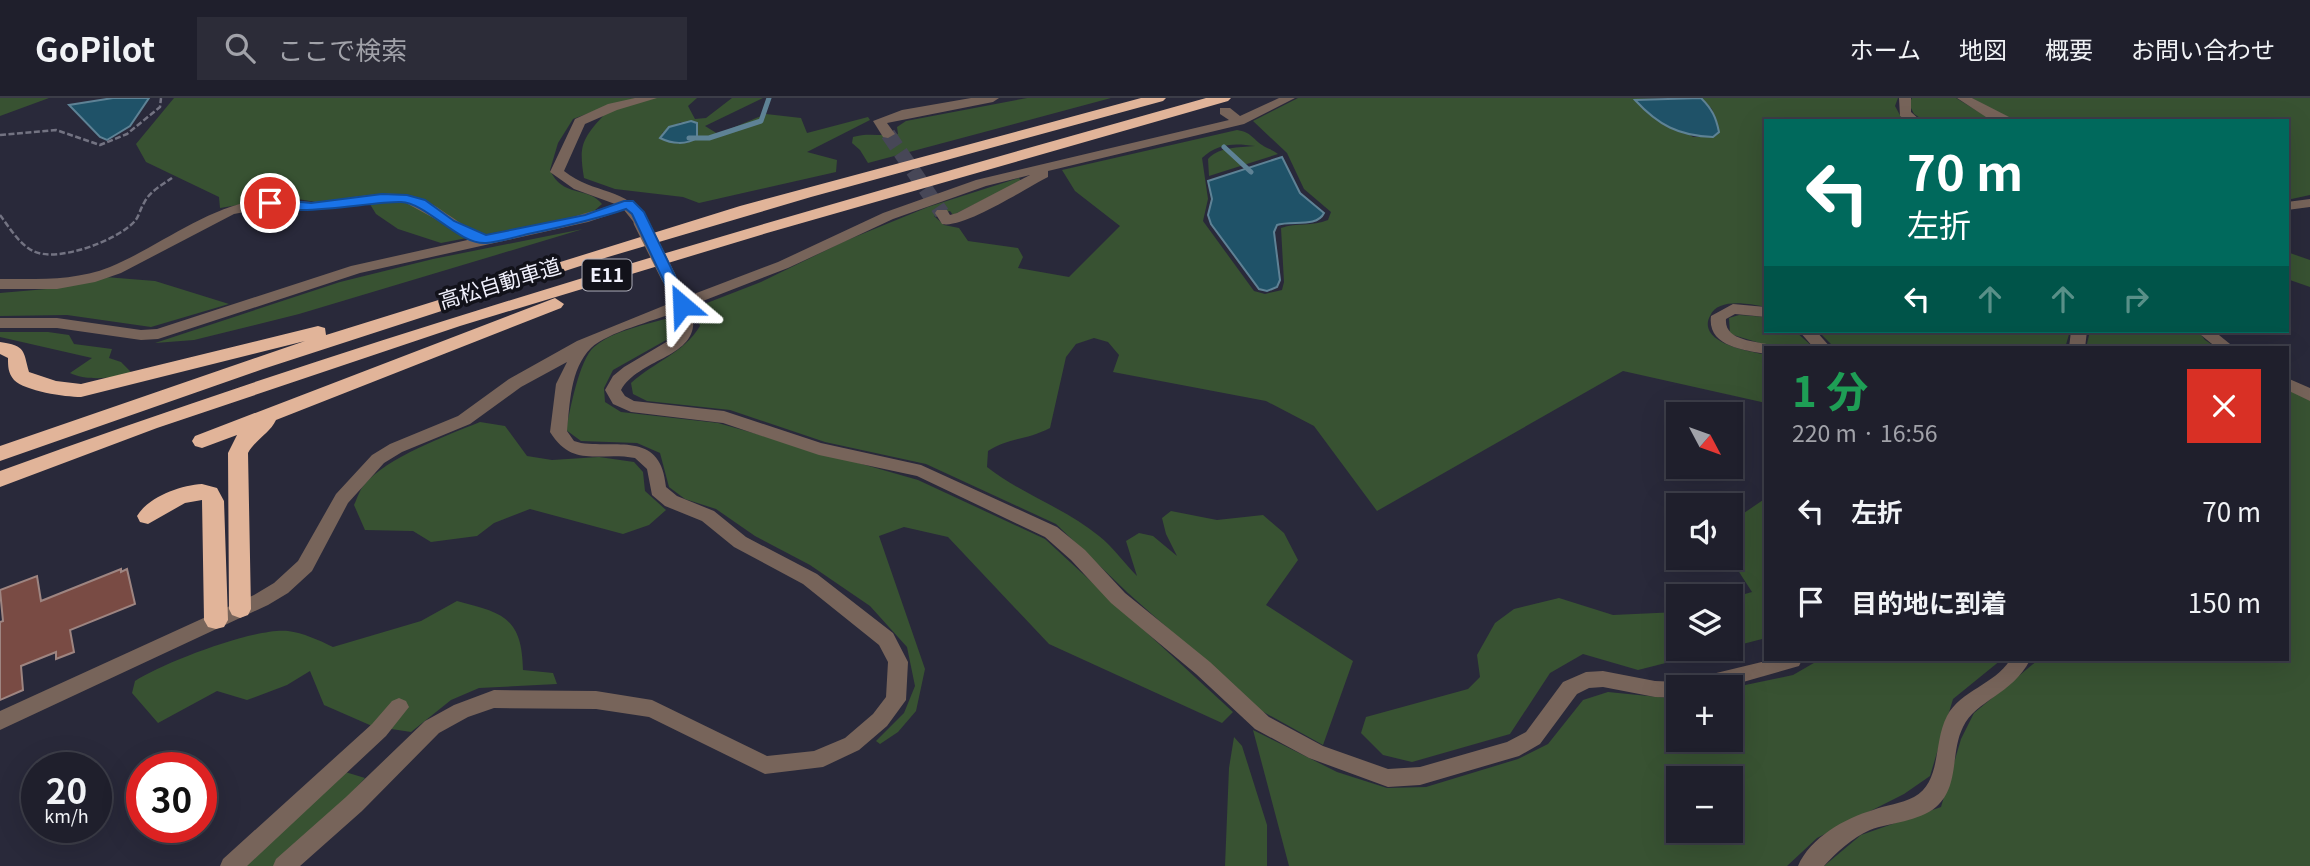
<!DOCTYPE html>
<html lang="ja">
<meta charset="utf-8">
<style>
:root{--surface:#1f1f2c;--page:#2c2c38;--text:#f1f3f6;--muted:#a1a2a9;--line:#3c3d48}
body{margin:0;font-family:Georgia,"Noto Sans JP",serif;background:var(--page);color:var(--text);height:100vh;display:flex;flex-direction:column;font-size:26px;white-space:nowrap}
*{box-sizing:border-box;margin:0}
p{font-size:23px;color:var(--muted)}
.icon{flex:none;width:38px;height:38px;fill:none;stroke:currentColor;stroke-width:2;stroke-linecap:round;stroke-linejoin:round}
.map{position:relative;flex:1;overflow:hidden}
.details{position:absolute;left:1764px;top:248px;width:525px;height:315px;display:flex;flex-direction:column;background:var(--surface);border-radius:0px;box-shadow:0 7px 28px #0002,0 0 0 2px var(--line)}
.details>*{flex:none}
.top-card{position:absolute;left:1764px;top:21px;width:525px;height:214px;border-radius:0px;box-shadow:0 7px 28px #0002,0 0 0 2px var(--line);background:#00695c;color:#fff;overflow:hidden}
.needle{width:46px;rotate:131deg}
.tools{position:absolute;left:1666px;top:304px;display:grid;gap:14px}
.tools a{display:grid;place-items:center;width:77px;height:77px;border-radius:0px;background:var(--surface);box-shadow:0 7px 28px #0002,0 0 0 2px var(--line);font-size:35px}
.speed{position:absolute;left:21px;top:654px;display:flex;gap:14px;font-size:35px;font-weight:700;text-align:center}
.speed>*{display:grid;place-content:center;width:91px;height:91px;border-radius:50%;background:var(--surface);box-shadow:0 7px 28px #0002,0 0 0 2px var(--line);line-height:1}
.speed small{font-size:18px;font-weight:400}
.speed .limit{border:10px solid #d22;background:#fff;color:#111}
.pin{position:absolute;display:grid;place-items:center;width:60px;height:60px;color:#fff;margin:-30px;border:4px solid #fff;border-radius:50%;box-shadow:0 2px 7px #0007}
.me{position:absolute;width:77px;margin:-38px;rotate:334deg;stroke-linejoin:round;filter:drop-shadow(0 0 5px #0008)}
.turn{display:flex;align-items:center;gap:24px;height:147px;padding:0 28px;font-size:32px}
.turn .icon{width:91px;height:91px;stroke-width:2.5}
.turn b{display:block;font-size:49px;line-height:60px}
.lanes{display:flex;align-items:center;height:66px;padding:0 28px;background:#0003;justify-content:center;gap:35px;direction:ltr}
.lanes .off{opacity:.35}
.round{display:grid;place-items:center;flex:none;width:74px;height:74px;border-radius:0px;background:var(--page)}
.headline{display:flex;align-items:center;justify-content:space-between;height:119px;padding:0 28px}
h1{font-size:42px;font-weight:700;line-height:52px;color:#1e9e55}
ul{padding:0;list-style:none}
li{display:flex;align-items:center;gap:21px;height:91px;padding:0 28px}
li div{flex:1}
li b{display:block;font-size:26px}
li em{font-style:normal}
header{display:flex;align-items:center;gap:42px;box-sizing:border-box;height:98px;padding:0 35px;background:var(--surface);border-bottom:2px solid var(--line)}
header strong{font-size:33px}
nav{display:flex;gap:38px;margin-inline-start:auto;font-size:24px}
.search{width:490px;height:63px;background:var(--page);display:flex;align-items:center;gap:18px;box-sizing:border-box;padding:0 24px;border-radius:0px;color:var(--muted);font-size:26px}
.map>svg:first-child{display:block}
.green{fill:#385232;fill-rule:evenodd}
.water{fill:#1f5268;stroke:#5e8295;stroke-width:2}
.lines{fill:none;stroke-linecap:round;stroke-linejoin:round}
.stream{stroke:#5e8295;stroke-width:5}
.building{fill:#794b44;stroke:#9e8581;stroke-width:2}
.minor-tunnel{stroke:#474757;stroke-width:15;stroke-dasharray:15 7;stroke-linecap:butt}
.path{stroke:#737382;stroke-width:2.5;stroke-dasharray:6 2.5;stroke-linecap:butt}
.minor{fill:#77645a;fill-rule:evenodd}
.highway{fill:#e1b499;fill-rule:evenodd}
.minor-bridge{stroke:#77645a;stroke-width:15}
.route{fill:#1a73e8;stroke:#114b97;stroke-width:2}
.labels{text-anchor:middle;stroke-width:7;stroke-linejoin:round;paint-order:stroke}
.shield{fill:#12121a;stroke:#aeaeb9;stroke-width:2}
.shield-label{font-size:19px;font-weight:bold;fill:#f1f1fd}
.street-label{font-size:21px;fill:#f1f1fd;stroke:#12121a}
</style>
<header>
<strong>GoPilot</strong>
<div class="search"><svg class="icon" aria-label="search" viewBox="0 0 24 24"><circle cx="10" cy="10" r="6"/><path d="M15 15l6 6"/></svg>ここで検索</div>
<nav><a>ホーム</a><a>地図</a><a>概要</a><a>お問い合わせ</a></nav>
</header>
<div class="map">
<svg width="2310" height="768" viewBox="0 0 2310 768">
<rect width="100%" height="100%" fill="#29293a"/>
<!-- green -->
<path class="green" d="M0 0H49L0 18Z
M174 0H697L688 8 695 21 706 20 732 0H763L705 28 718 36 766 16 801 20 807 35 868 19 870 22 807 54 837 62 836 74 699 105 683 99 615 91 584 80C579 49 581 42 603 18L600 11 573 21 558 45 550 72C562 100 588 88 602 106L594 113 566 121 441 145 398 131 376 116 365 98 316 104 285 99 220 110 219 99 146 64 136 46ZM681 24 697 40 687 45 665 42 662 35Z
M1027 0H1111L868 65 860 52 852 45 853 39C869 34 881 39 898 36L897 29 906 23Z
M1298 0H1666L1636 1 1693 39H1713L1719 34 1712 11 1701 0H1898L1895 8 1901 19 1908 23H1766V209C1750 206 1718 199 1710 218 1707 223 1707 229 1710 234 1720 249 1750 253 1766 257V305L1623 273 1377 413 1314 328 1266 303 1113 274 1119 257 1108 244 1094 240 1076 246 1066 259 1050 330C1027 342 1008 340 988 353L987 369C1021 396 1065 410 1099 438 1113 449 1124 465 1137 478L1126 443 1139 435 1153 438 1177 458 1166 436 1162 420 1171 413 1217 422 1263 417 1284 435 1298 462 1266 507 1353 563 1323 647 1260 612 1128 495 1056 426 926 366 825 344 730 312 647 303 633 296 631 285C654 264 684 255 700 228L694 210 761 184 845 143 928 109 1019 80 1021 83 953 117 950 113 934 118 944 127 959 130 968 143 1018 150 1023 159 1018 170 1069 179 1120 128 1075 93 1062 72 1237 32C1251 34 1252 40 1262 47 1268 51 1272 51 1278 56L1209 78 1208 61C1220 48 1238 50 1255 48 1234 45 1218 45 1202 60L1208 101 1203 123 1254 193 1265 196 1282 192 1284 184 1281 130C1297 124 1312 129 1328 122L1331 114 1304 91 1287 55 1253 23Z
M1912 0H1956L1987 19 1997 23H1925L1914 16 1909 6Z
M1972 0H2310V97L2287 102V23H2020L1998 15Z
M583 131 299 216 194 242 155 245 340 184 433 161Z
M2287 154 2310 162V189L2287 181Z
M105 179 155 183 229 206 151 229 67 217 0 218V195L58 190Z
M1739 217 1766 219V233H1795L1814 250H1776L1730 236 1729 220Z
M665 221 674 225 675 237 613 272 604 290 605 304 621 314 718 325 918 382 1045 441 1233 614 1222 625 1049 546 948 439 904 429 879 438 925 571 916 613 898 634 880 646 876 643 904 615 915 588 907 549 870 508 810 467 755 438 716 411 685 401 669 389 660 355 637 345 581 343 566 332C570 312 579 262 594 249 613 233 641 228 665 221Z
M1818 233H2070L2065 250H1835Z
M2090 233H2198L2205 242 2217 250H2086Z
M0 234H48L69 237 74 246 112 251 109 260 121 264 131 274C114 281 86 283 70 275L92 260 0 239Z
M2287 291 2310 302V768H1824L1861 737 1941 709 1961 641 1974 615 2038 562H2287Z
M480 324 505 328 527 358 552 362 599 359 634 364 643 374 645 393 666 412 649 427 623 436 530 411 494 425 477 438 431 444 413 433 365 432 354 407C357 401 359 393 364 387 387 359 446 338 480 324Z
M1766 400V540L1731 549V500L1752 494 1730 460 1731 435 1741 417Z
M1559 500 1613 517 1678 514V551H1721L1638 572 1583 556 1550 575 1510 636 1412 664 1383 657 1361 635 1366 619 1468 591 1480 579 1477 557 1495 525 1514 511Z
M457 503C503 515 522 519 523 572L553 575 557 586 479 590 451 602 411 634 372 628 324 607 310 573 287 587 247 602 217 593 158 625 132 595 135 583C162 565 256 529 288 533 303 535 319 542 333 549L421 523Z
M1819 562H2001L1953 601 1930 678 1904 696 1817 740 1787 768H1289L1253 632 1337 674 1387 690 1426 689 1518 661 1548 646 1583 602 1608 594 1678 601V642H1731V590L1793 577ZM1678 681H1731V733H1678Z
M1234 639 1242 648 1267 727V768H1225L1229 670Z
M342 673 365 680 323 726 277 768H238Z"/>
<!-- water -->
<path class="water" d="M113 0H149L130 28 107 42 100 39 69 7Z
M1701 0C1712 11 1716 19 1719 34L1713 39C1679 38 1658 27 1635 2Z
M691 23 697 25V40C686 47 672 46 660 40L669 29Z
M1282 59 1300 95 1324 115C1317 130 1291 122 1277 127L1274 134 1280 182 1277 189 1267 193 1259 191 1211 126 1208 117 1212 101 1208 83Z"/>
<g class="lines">
<!-- stream -->
<path class="stream" d="M689 40H709L761 23 769 0
M1224 49 1251 74"/>
</g>
<!-- building -->
<path class="building" d="M121 471V474L127 471 135 506 70 532 74 554 56 561V554L21 568 23 592 0 602V524L3 523 0 492 37 478 41 503Z"/>
<g class="lines">
<!-- minor-tunnel -->
<path class="minor-tunnel" d="M888 36 942 115"/>
<!-- path -->
<path class="path" d="M0 37 56 32 100 47 127 36 160 9 161 0
M0 117C9 129 19 146 33 153 57 165 116 143 134 124 139 119 140 111 144 105 150 93 162 87 172 80"/>
<!-- minor -->
<path class="minor" d="M635 0H657L617 12 585 26 564 73C595 98 626 87 648 124L646 127H636L624 112 588 124 360 175 158 241 141 242 57 230H0V220H57L141 232 157 231 351 168 472 141 406 105 382 104 311 112 270 109 234 116 121 175 95 184 57 191H0V181C37 181 75 183 110 169 163 147 210 105 269 101 283 100 298 104 312 104 343 103 375 92 407 97 437 101 457 130 487 137 502 140 596 113 615 106L574 91 550 74 575 21 608 6Z
M971 0H999L993 4 887 25 895 36 888 40 883 39 873 23 902 12Z
M1279 0H1295L1244 26 1048 73V79C1026 90 964 131 942 126L935 115 937 112H947L950 117 957 115 1030 77 986 88 893 121 788 170 690 208C709 260 641 257 621 292L625 298 634 303 724 313 821 345 921 367 1057 429 1085 452 1125 495 1210 564 1269 619 1323 648 1388 671 1420 669 1507 644 1526 634 1563 584 1586 574 1603 573 1655 583 1679 584 1770 562H1802L1799 568 1722 590H1678V600L1655 599 1603 589 1589 590 1577 596 1540 646 1519 658 1420 687 1388 689 1309 660 1255 631 1196 576 1111 505 1071 462 1045 439 917 378 819 357 723 325 631 314 613 306 605 292 613 278 624 269 673 240 679 226 676 214C654 223 608 234 591 250 570 271 570 306 567 333L574 343 581 345C621 350 661 334 666 389L677 398 714 413 746 439 817 476 893 535 908 564 906 602 887 628 859 652 823 669 765 676 649 619 596 611 494 610 468 619 439 635 362 713 300 768H273L276 761 346 699 425 623 454 607 494 592 596 593 652 602 767 658 814 653 845 640 873 616 886 599 888 564 879 547 803 486 734 449 702 423 665 408 652 397 647 371 635 360C600 353 573 371 550 334L556 286 567 264 521 289 470 326 402 354 384 365 348 405 312 473 288 495 268 507 0 632V613L254 497 274 485 298 463 336 396 372 357 390 346 458 318 509 281 577 243 673 204 662 180 664 177H674L686 199 778 164 883 115 976 82 1229 22 1220 16V10H1230L1240 18Z
M1899 0H1911V14L1921 23H1907L1900 18Z
M1957 0H1972L2017 23 1989 21Z
M2310 101V109L2287 112V104Z
M1733 206 1766 209V219L1735 216 1726 221C1724 243 1756 243 1772 247L1773 250H1766V256C1743 252 1707 248 1711 218Z
M1799 233H1816L1831 250H1814Z
M2071 233H2087L2085 250H2069Z
M2196 233H2214L2235 250H2217Z
M2287 280 2310 290V303L2287 292Z
M2010 562H2030C2012 597 1976 602 1963 629 1950 655 1960 688 1936 709 1918 724 1891 724 1870 732 1852 740 1837 754 1824 768H1798C1810 740 1845 720 1873 712 1886 707 1901 706 1914 699 1942 684 1933 644 1947 618 1961 592 1994 587 2010 562Z
M399 600 406 603 409 609 386 638 247 768H220L223 761 372 626 392 603Z"/>
<!-- highway -->
<path class="highway" d="M1141 0H1166L1163 3 811 99 608 159 263 271 0 363V348L305 243 81 299C65 299 25 293 14 282 8 275 8 268 8 260L0 256V244C26 248 23 252 29 274L56 283 81 286 318 228 325 230 326 237 740 108Z
M1206 0H1231L1228 3 767 135 460 228 157 330 0 389V373C396 228 801 114 1206 0Z
M555 200 564 206 561 210 276 322C270 335 255 342 248 355L251 511 248 517 240 520 232 517 229 511 228 355 237 337 202 350 195 348 192 343 195 338Z
M202 386 217 390 224 403 228 522 224 529 216 531 208 529 204 522 202 402 185 405 148 426 140 424 137 418C148 399 181 387 202 386Z"/>
<!-- minor-bridge -->
<path class="minor-bridge" d="M641 124 669 180"/>
</g>
<!-- route -->
<path class="route" d="M382 96 407 97 425 102 454 123 486 137 585 117 624 103H633L644 114 689 207 682 212 675 207 632 116 626 111C594 122 562 129 528 136 515 139 500 144 486 145 459 147 427 105 401 104 371 103 284 122 264 105L270 101 311 105Z"/>
<g class="labels">
<!-- shield labels -->
<rect class="shield" x="582.5" y="161.5" width="49" height="31" rx="5"/>
<g class="shield-label">
<text x="607" y="184">E11</text>
</g>
<!-- street labels -->
<g class="street-label">
<text transform="translate(500 186) rotate(-17)" y="7">高松自動車道</text>
</g>
</g>
</svg>
<div class="tools">
<a><svg class="needle" viewBox="-14 -14 28 28"><path d="M0-13l5 13h-10z" fill="#e53935"/><path d="M0 13l5-13h-10z" fill="#a1a2a9"/></svg></a>
<a><svg class="icon" aria-label="sound" viewBox="0 0 24 24"><path d="M4 9h4l5-4v14l-5-4H4zM17 9q2 3 0 6"/></svg></a>
<a><svg class="icon" aria-label="layers" viewBox="0 0 24 24"><path d="M12 4l9 5-9 5-9-5zM3 14l9 5 9-5"/></svg></a>
<a>+</a>
<a>−</a>
</div>
<div class="speed"><div>20<small>km/h</small></div><div class="limit">30</div></div>
<div class="pin" style="left:270px;top:105px;background:#d93025"><svg class="icon" aria-label="arrive" viewBox="0 0 24 24"><path d="M6 21V4h12l-3 4 3 4H6"/></svg></div>
<svg class="me" style="left:682px;top:207px" viewBox="-20 -20 40 40"><path d="M0-17L14 15 0 8-14 15z" fill="#1a73e8" stroke="#fff" stroke-width="4"/></svg>
<div class="top-card">
<div class="turn"><svg class="icon" aria-label="left" viewBox="0 0 24 24"><path d="M17 20v-9H6M10 6l-5 5 5 5"/></svg><div><b>70 m</b>左折</div></div>
<div class="lanes"><svg class="icon" aria-label="left" viewBox="0 0 24 24"><path d="M17 20v-9H6M10 6l-5 5 5 5"/></svg><svg class="icon off" aria-label="ahead" viewBox="0 0 24 24"><path d="M12 20V5M6 11l6-6 6 6"/></svg><svg class="icon off" aria-label="ahead" viewBox="0 0 24 24"><path d="M12 20V5M6 11l6-6 6 6"/></svg><svg class="icon off" aria-label="right" viewBox="0 0 24 24"><path d="M7 20v-9h11M14 6l5 5-5 5"/></svg></div>
</div>
<section class="details">
<div class="headline"><div><h1>1 分</h1><p>220 m · 16:56</p></div><a class="round" style="background:#d93025;color:#fff"><svg class="icon" aria-label="close" viewBox="0 0 24 24"><path d="M6 6l12 12M18 6L6 18"/></svg></a></div>
<ul>
<li><svg class="icon" aria-label="left" viewBox="0 0 24 24"><path d="M17 20v-9H6M10 6l-5 5 5 5"/></svg><div><b>左折</b></div><em>70 m</em></li>
<li><svg class="icon" aria-label="arrive" viewBox="0 0 24 24"><path d="M6 21V4h12l-3 4 3 4H6"/></svg><div><b>目的地に到着</b></div><em>150 m</em></li>
</ul>
</section>
</div>
